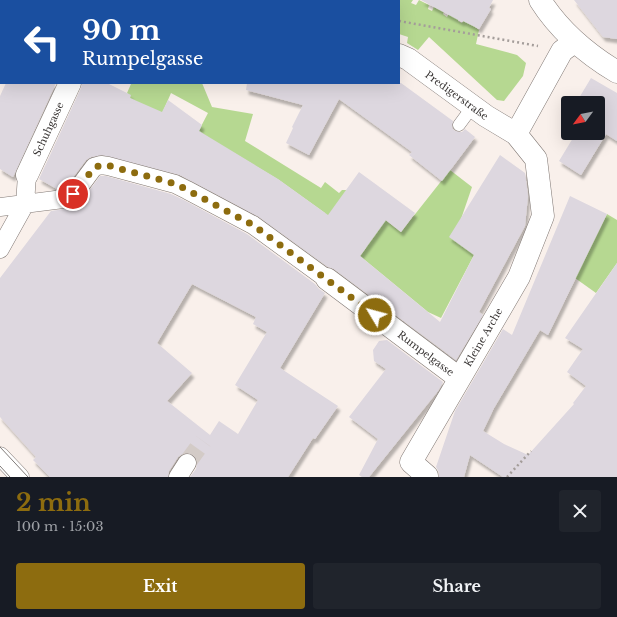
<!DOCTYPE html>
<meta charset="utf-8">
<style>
:root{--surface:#171b24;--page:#20242c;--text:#f1f3f6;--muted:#9ea1a6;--accent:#8d6c0f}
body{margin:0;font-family:"Libre Baskerville",serif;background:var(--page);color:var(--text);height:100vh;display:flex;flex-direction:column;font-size:15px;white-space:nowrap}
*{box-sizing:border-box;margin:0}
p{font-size:13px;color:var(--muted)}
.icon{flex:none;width:22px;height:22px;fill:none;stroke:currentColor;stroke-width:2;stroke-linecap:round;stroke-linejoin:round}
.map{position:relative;height:477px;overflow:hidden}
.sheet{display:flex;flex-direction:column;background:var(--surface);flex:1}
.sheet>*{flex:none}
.banner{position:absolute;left:0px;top:0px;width:400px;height:84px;box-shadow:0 4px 16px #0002;background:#1a4fa0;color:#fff;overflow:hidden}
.needle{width:26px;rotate:238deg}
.fabs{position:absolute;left:561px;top:96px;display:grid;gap:8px}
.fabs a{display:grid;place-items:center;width:44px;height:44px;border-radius:4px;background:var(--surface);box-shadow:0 4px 16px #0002;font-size:20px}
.pin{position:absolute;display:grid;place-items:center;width:34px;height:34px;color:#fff;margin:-17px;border:2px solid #fff;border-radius:50%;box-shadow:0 1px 4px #0007}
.me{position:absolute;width:44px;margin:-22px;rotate:307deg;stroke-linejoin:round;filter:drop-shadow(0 0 3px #0008)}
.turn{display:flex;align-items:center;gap:14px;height:84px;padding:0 16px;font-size:18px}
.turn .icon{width:52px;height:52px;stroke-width:2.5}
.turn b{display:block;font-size:28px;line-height:34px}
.round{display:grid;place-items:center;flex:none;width:42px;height:42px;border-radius:4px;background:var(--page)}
.overview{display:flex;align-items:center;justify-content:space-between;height:68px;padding:0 16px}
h1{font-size:24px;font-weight:700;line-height:30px;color:var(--accent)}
.cta{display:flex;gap:8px;margin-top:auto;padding:8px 16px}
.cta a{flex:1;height:46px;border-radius:4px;background:var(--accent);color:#fff;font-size:16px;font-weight:700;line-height:46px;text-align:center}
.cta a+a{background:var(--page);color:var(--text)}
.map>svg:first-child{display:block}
.green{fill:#b6d891}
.building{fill:#ddd7df;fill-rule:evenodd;filter:url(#shadow)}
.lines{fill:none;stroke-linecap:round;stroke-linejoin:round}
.pedestrian-tunnel{stroke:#d3cbc7;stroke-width:18;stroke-dasharray:18 9;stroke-linecap:butt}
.service-casing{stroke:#807874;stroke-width:13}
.pedestrian-casing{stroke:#807874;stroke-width:19}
.minor-casing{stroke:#807874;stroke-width:23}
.path{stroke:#a49d9a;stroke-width:2.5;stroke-dasharray:2 3;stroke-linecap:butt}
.service{stroke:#fff;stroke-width:12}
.pedestrian{stroke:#fff;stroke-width:18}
.minor{stroke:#fff;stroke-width:22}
.tram{stroke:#807b78;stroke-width:1}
.route{stroke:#8d6c0f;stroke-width:7;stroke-dasharray:0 12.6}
.labels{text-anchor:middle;stroke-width:3.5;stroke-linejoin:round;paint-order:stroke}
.street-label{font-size:10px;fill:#3a3635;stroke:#fff}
</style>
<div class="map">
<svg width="617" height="477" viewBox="0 0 617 477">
<defs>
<filter id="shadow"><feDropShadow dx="2.5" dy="4.5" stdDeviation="1" flood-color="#0004"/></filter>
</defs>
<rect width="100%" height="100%" fill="#f9f0eb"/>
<!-- green -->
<path class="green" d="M241 0H413L411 3 416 5 419 0 429 5 428 9 432 11 434 7 444 12 443 14 447 17 449 14 459 18 458 21 462 23 464 20 475 25V27L479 30 476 44 517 55 526 63 523 76 504 101 497 100 429 37 418 50 407 43 408 37 399 34V1H240Z
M130 83H202L212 107 253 114 245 141 321 188 325 182 339 193 342 190H346L401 232 450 170 472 187 461 219 474 255 441 318 428 312 360 256 366 248 317 224 325 213 279 180 234 153 183 161 208 113 171 93 161 116 130 98 127 93 131 84Z
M607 214 617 220V263L596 293 575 278Z"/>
<!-- building -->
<path class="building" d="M421 0H493L489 8 491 9 479 29 463 21 462 22Z
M574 0H617V39L603 37Z
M591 78 617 93V141L606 134 581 175 559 161 576 133H598V103H576Z
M6 83H56L13 177 0 169V96Z
M82 83H107L131 95 130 98 162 112 168 100 202 125 199 131 278 179 328 215 359 172 415 213 401 232 386 220 360 256 440 322 474 255 449 237 500 155 525 173 528 196 525 226 479 312 483 315 456 360 334 269 328 267 259 217 180 175 102 155 91 157 86 160 65 188 57 189 39 179 81 88Z
M247 83H401L453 121 452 128 455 131 462 132 465 129 475 137 442 181 409 155 412 152 339 99 309 155 286 143 293 128 292 127 303 105 246 90Z
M100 176H106L171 194 182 199 247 234 315 284 319 289 325 293 280 368 338 406 315 439 313 438 288 477H190L196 469 197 463 196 459 193 454 187 453 182 454 178 457 169 471 168 477H50L33 460 36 457 0 417V278L51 211 77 207ZM192 284 256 317 253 324 267 332 235 385 258 400 238 434 219 421 210 435 167 401 192 373 157 343Z
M570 196 607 214 548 335 540 330 494 408 483 431 504 444 528 455 574 404 573 403 586 386 567 372 583 349 565 338 617 263V477H503L470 455 464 477H439V472L436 467 455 411 503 329 512 335Z
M387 340 443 382 438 391 369 477H362L359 475 378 439 349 417 386 369 374 361 373 350 379 341Z"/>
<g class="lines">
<!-- pedestrian-tunnel -->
<path class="pedestrian-tunnel" d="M187 463 203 441"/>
<defs>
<path id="service" d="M459 125 473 106"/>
<path id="pedestrian" d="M0 2H1
M0 207 71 198 94 167 101 165 108 166 175 184 187 190 253 225 327 279
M0 249 25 204 27 175
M0 456 20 477
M178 477 187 463"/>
<path id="minor" d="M540 0C559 30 587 54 617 72
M399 55 408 59 486 116 516 134 536 159 543 216 519 277 411 462 427 476
M516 134 562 51 574 42
M27 175 70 83
M327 279 459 378"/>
</defs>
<!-- service casing -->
<use href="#service" class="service-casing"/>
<!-- pedestrian casing -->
<use href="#pedestrian" class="pedestrian-casing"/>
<!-- minor casing -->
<use href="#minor" class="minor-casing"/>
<!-- path -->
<path class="path" d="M282 1V0
M370 1 371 0
M399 21 538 46
M507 477 531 451"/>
<!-- service -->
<use href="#service" class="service"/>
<!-- pedestrian -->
<use href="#pedestrian" class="pedestrian"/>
<!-- minor -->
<use href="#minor" class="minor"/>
<!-- tram -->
<path class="tram" d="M0 447 28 477
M0 466 10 477"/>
</g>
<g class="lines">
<!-- route -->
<path class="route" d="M73 194 94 168 101 165 110 166 176 184 253 225 375 315"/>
</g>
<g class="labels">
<!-- street labels -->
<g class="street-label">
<text transform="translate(457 95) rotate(36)" y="4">Predigerstraße</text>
<text transform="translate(48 129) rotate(-65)" y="4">Schuhgasse</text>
<text transform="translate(483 337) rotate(-60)" y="4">Kleine Arche</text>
<text transform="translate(426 353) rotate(37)" y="4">Rumpelgasse</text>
</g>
</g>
</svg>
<div class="fabs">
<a><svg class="needle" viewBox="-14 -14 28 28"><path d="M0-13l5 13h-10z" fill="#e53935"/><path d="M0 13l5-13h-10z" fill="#9ea1a6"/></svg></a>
</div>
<div class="pin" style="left:73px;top:194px;background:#d93025"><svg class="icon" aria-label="arrive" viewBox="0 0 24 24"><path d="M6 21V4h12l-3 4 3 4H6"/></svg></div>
<svg class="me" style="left:375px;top:315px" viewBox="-20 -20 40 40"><circle r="17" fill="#8d6c0f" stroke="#fff" stroke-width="3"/><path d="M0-11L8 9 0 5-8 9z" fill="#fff"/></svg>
<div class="banner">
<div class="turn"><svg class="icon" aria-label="left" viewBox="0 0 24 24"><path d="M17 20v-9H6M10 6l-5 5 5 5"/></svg><div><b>90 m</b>Rumpelgasse</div></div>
</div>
</div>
<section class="sheet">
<div class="overview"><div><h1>2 min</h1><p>100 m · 15:03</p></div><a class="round"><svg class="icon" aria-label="close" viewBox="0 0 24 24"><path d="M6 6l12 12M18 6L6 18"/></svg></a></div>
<div class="cta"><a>Exit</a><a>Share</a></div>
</section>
